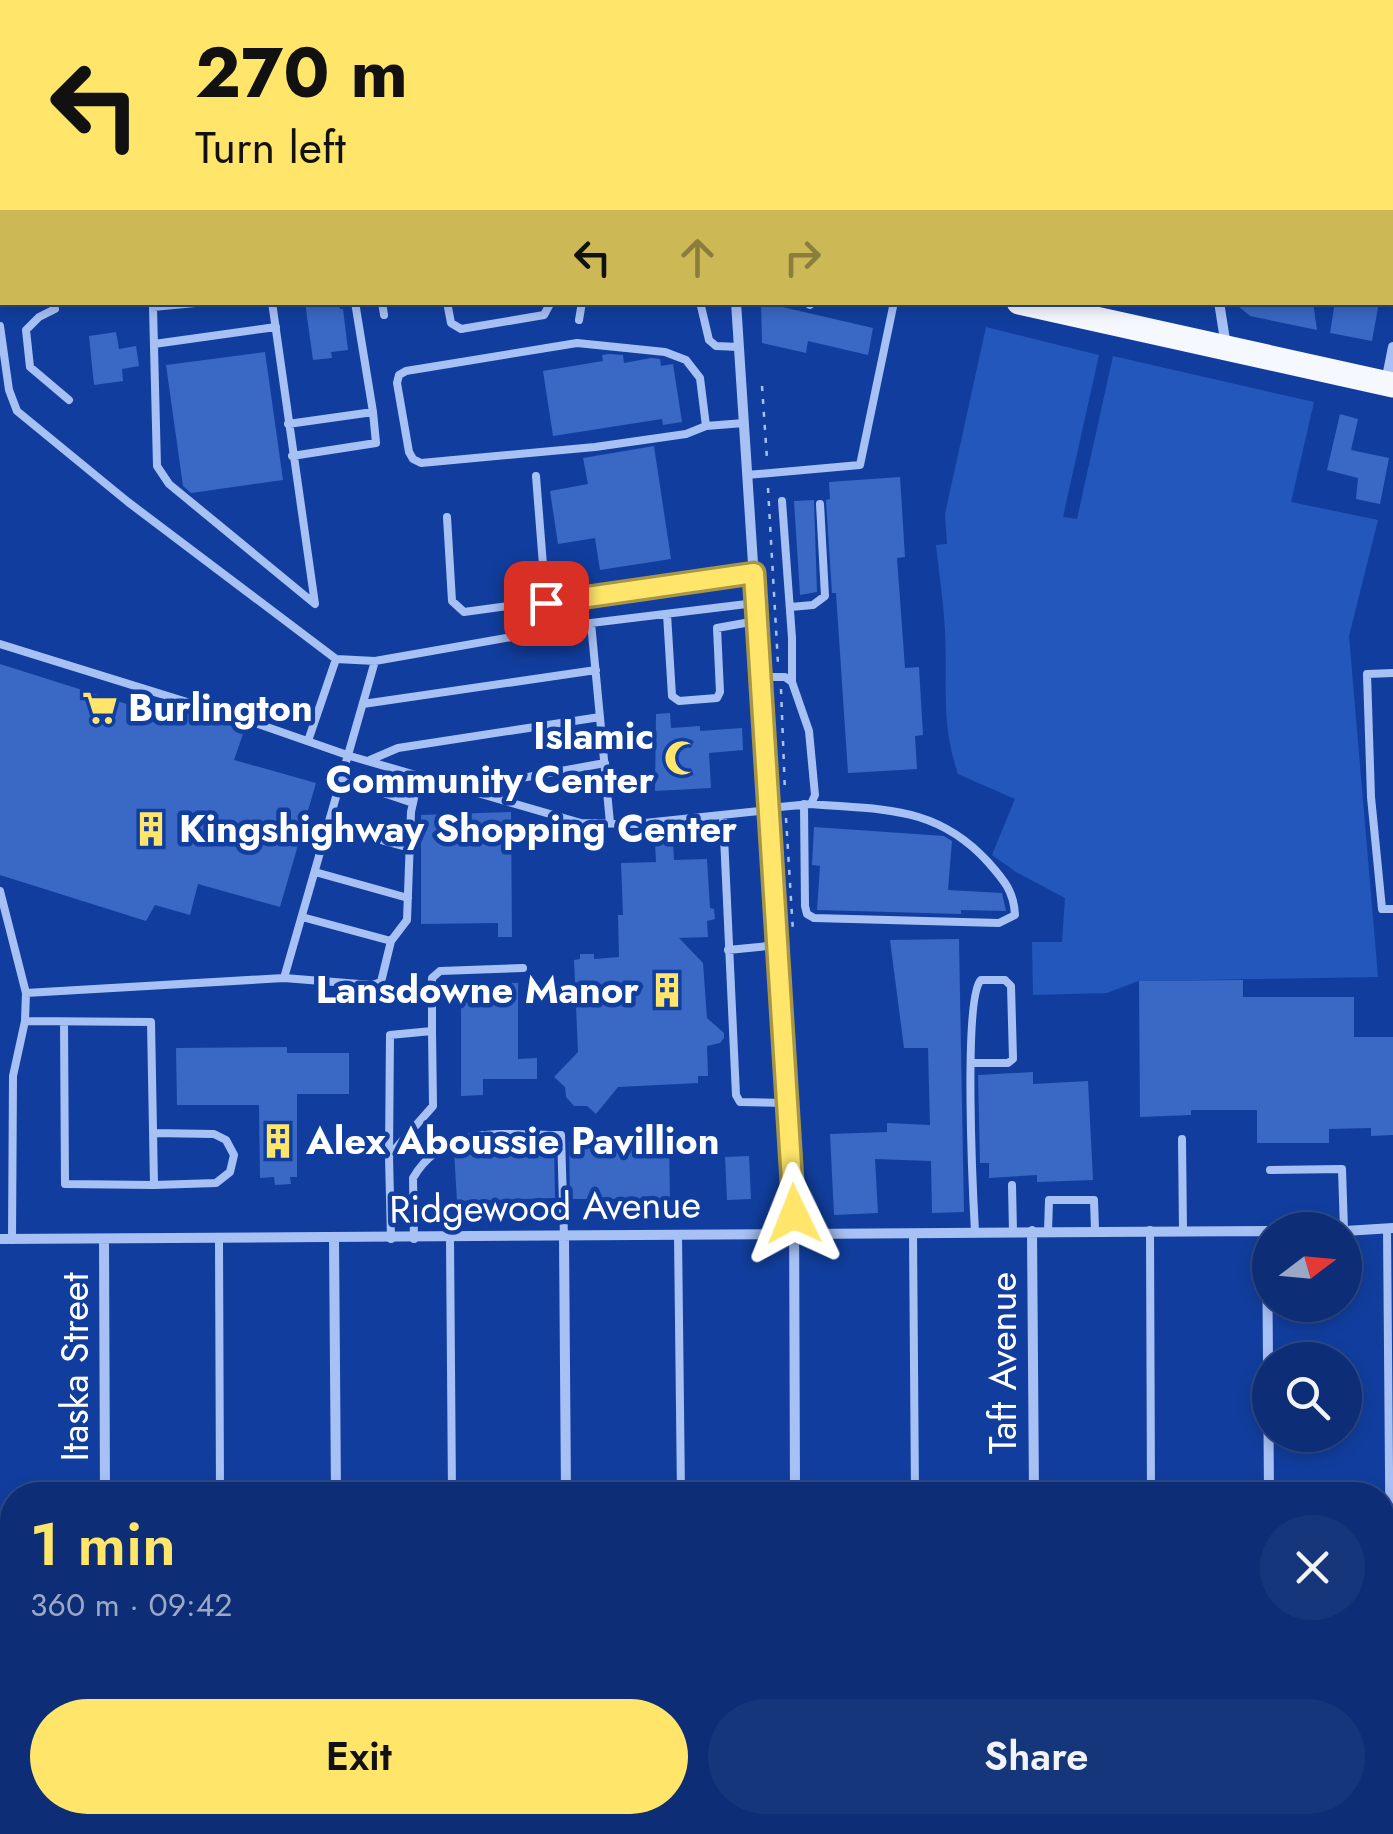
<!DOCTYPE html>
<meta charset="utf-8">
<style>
:root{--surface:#0d2e76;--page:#16367b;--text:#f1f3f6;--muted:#9aa8c5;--line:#2d4a88;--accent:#ffe66b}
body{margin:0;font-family:Jost,sans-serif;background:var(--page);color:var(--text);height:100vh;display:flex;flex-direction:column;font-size:38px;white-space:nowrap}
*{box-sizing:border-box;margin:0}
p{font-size:32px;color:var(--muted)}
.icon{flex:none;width:55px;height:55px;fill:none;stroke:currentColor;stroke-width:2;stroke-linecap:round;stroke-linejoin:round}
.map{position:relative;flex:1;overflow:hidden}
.details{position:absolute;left:0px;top:1482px;width:1395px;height:352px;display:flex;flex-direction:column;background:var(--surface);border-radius:40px 40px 0 0;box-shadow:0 5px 15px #0003,0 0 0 2px var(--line)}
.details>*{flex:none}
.guide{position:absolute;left:0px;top:0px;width:1395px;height:305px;box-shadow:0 5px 15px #0003,0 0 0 2px var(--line);background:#ffe66b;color:#111;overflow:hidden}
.needle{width:65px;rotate:74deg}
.buttons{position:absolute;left:1252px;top:1212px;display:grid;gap:20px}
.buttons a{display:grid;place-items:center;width:110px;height:110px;border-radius:50%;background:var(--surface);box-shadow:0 5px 15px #0003,0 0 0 2px var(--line);font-size:50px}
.pin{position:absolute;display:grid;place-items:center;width:85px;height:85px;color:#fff;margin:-42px;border-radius:20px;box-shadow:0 5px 15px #0006}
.me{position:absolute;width:110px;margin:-55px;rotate:358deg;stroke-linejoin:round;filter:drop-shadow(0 0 8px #0008)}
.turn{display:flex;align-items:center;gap:35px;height:210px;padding:0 30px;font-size:45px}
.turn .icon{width:130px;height:130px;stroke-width:2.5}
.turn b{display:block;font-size:70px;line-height:85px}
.lanes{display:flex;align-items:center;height:95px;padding:0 30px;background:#0003;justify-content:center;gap:50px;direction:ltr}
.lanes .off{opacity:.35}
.round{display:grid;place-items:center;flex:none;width:105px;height:105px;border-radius:52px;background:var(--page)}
.overview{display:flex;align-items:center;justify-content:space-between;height:170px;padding:0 30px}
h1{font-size:60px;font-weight:600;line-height:75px;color:var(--accent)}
.action{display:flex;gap:20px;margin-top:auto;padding:20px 30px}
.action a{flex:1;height:115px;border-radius:60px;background:var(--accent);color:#111;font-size:40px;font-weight:600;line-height:115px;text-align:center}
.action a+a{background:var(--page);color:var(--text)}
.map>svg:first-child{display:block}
.green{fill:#2457bc}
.building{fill:#3a68c5}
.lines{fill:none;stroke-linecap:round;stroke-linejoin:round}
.path{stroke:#a8c1f5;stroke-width:2.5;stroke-dasharray:5 8;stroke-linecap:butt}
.service{stroke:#a8c1f5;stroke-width:8}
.minor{stroke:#a8c1f5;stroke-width:10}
.tertiary{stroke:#a8c1f5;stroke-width:18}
.primary{stroke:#f5f8ff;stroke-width:25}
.route-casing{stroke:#a69646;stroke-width:25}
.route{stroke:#ffe66b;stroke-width:18}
.labels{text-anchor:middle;stroke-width:9;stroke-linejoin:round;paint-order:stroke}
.poi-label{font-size:38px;font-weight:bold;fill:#fff;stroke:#113e9e;text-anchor:start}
.street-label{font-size:38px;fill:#fff;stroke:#113e9e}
</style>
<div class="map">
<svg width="1393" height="1834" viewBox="0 0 1393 1834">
<rect width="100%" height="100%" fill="#113e9e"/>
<!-- green -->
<path class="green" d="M986 327 1099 355 1063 517 1077 519 1113 356 1314 402 1291 502 1378 520 1349 636 1378 977 1138 981 1107 993 1033 995 1032 942H1062L1065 898 1016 872 992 855 1015 799 958 774C940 720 948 686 945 632 944 603 939 574 936 545L947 544 945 514Z"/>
<!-- building -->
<path class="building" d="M305 302H339L340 309H343L348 350 331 352 332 358 313 360Z
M761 302 873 328 868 355 808 341 806 353 762 343Z
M1233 302H1313L1317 330 1250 316Z
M1335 302H1379L1372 341 1330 333Z
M116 332 119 349 136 346 139 366 122 369 123 381 94 385 89 336Z
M265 352 283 480 191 493 183 486 166 365Z
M610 354 623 355 624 363 651 358 660 359 661 366 673 364 682 422 663 425 662 419 553 436 543 371 603 361 602 355Z
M1340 414 1358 419 1351 450 1389 458 1380 504 1356 499 1358 478 1327 470Z
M654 446 671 559 600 570 595 538 558 544 550 491 588 484 583 458Z
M900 477 905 557 897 558 905 668 919 667 923 735 915 736 917 769 848 773 836 593H832L826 500 830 499 829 482Z
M814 500 817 592 800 595 794 501Z
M0 664 152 712 157 701 245 728 234 760 316 783 280 907 198 884 190 915 155 905 146 921 0 875Z
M670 713 671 728 700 726V731L742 728 743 750 709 753 711 788 655 791 656 714Z
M511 812 512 937H498V923L421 924V815Z
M814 827 944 836 952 841 948 890 1002 893 1006 911 961 910V914L817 910 820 866 812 865Z
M655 842H673L674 860 707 859 710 908 714 909 715 919 707 921 708 937 679 938 703 963 707 1018 724 1033V1038L720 1043 707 1046 708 1076H698V1083L618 1087 596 1114 587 1106H574L566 1097 565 1087 554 1077 578 1052 574 960 580 959V954H594V959L619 957 618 915H623L621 863 656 862Z
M959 939 964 1212 932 1213 931 1161 875 1159 878 1213 834 1215 830 1134 887 1132V1123L930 1125 928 1048H904L890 940Z
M1243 980V997H1354V1037H1393V1135L1371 1136V1128L1329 1129V1143H1257V1110H1191V1115L1140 1117 1139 981Z
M496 983H518V1059L537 1058V1079H483V1095L461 1096V1002H496Z
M287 1047V1053H349V1094H297V1177H290L291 1184 275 1185 274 1177 260 1178 259 1105H177L176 1048Z
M1033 1072V1084L1088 1081 1093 1180 1037 1182V1175L989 1178V1163H980L978 1075Z
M669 1141 670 1199H570L569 1142Z
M492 1142H554L555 1198 457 1201 454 1151Z
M749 1156 751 1199 727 1200 725 1157Z"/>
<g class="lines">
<!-- path -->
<path class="path" d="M0 302H2
M762 386 767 459
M768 488 778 664
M781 689 785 793
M786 818 793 932"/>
<!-- service -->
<path class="service" d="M95 0 96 2
M335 0V2
M574 0V2
M820 0V2
M1058 0 1059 2
M1286 0V2
M1392 245H1393
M206 302 153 307 157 466 169 484 315 604 272 302
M382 302 384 315
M447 302 451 323 461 329 544 315 551 302
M700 302 709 340 716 346 739 347
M810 305 811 302
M55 309 39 317 26 330 30 367 69 400
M579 320 582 302
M0 326 9 390 17 411 128 502 336 659 375 661 591 623 755 603
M154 344 276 327
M288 424 373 412 355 302
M706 426 700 378 686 360 665 352 577 343 406 371 399 375 397 383 409 452 413 459 421 463 595 447 686 434 706 426 744 423
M292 456 376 443 373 412
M747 475 860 465 894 302
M536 476 546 603
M782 501 792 638V681
M447 517 452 601 464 612 753 573
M790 607 813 605 825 596 820 504
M667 614 672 696 679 701 717 698 720 692 717 628 756 621
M591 623 610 823
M0 644 264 726 350 756 581 823 635 824 769 810
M1393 673 1367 674 1371 797 1382 909H1393
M760 677H785L792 682 809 731 815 795 811 804 769 808
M363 704 596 670
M308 741 336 659
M370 760 398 748 600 717
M342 779 413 803
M466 788 605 763
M804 804 805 906 807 914 814 918 999 923 1015 915C1014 891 1003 879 988 862 936 805 882 810 811 804
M723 815 736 1095 740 1102 788 1103
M329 826 410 848
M315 872 408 898
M0 891 26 993
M302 917 391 941
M728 950 778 945
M284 978 372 985 381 982 391 941 407 920 411 812 419 776
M25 1021 151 1022 154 1185 65 1184 64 1022
M432 1031V978L440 971 523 968
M972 1063H1008L1013 1059 1011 986 1005 980H981C963 997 973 1196 975 1232
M153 1133 214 1134 226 1140 234 1155 230 1172 216 1183 154 1185
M1182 1139 1183 1231
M389 1156 390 1035 432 1031 433 1106 389 1156 391 1239
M1270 1170 1342 1169 1344 1230
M1012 1185 1013 1232
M1387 1228 1392 1834
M1150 1230 1151 1495
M1048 1231 1049 1200H1094L1095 1230
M913 1233 915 1495
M678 1234 681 1495
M219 1239 220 1495
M414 1239 413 1178C445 1123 507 1135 561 1135L564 1237
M450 1239 452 1495
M12 1240 13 1076 25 1021 26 993 284 978 375 661
M222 1822V1834
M454 1822V1834
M685 1822V1834
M917 1822V1834
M1153 1822V1834"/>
<!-- minor -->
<path class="minor" d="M216 0 217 2
M455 0 456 2
M698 0V2
M937 0V2
M1175 0 1176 2
M736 302 794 1195 795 1495
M1219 302 1226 346
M1386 382 1393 347
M1032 1231 1034 1495
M1267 1231 1269 1495
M1345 1231 1393 1228
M564 1237 566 1495
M0 1239 1270 1231
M334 1239 336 1495
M104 1240 105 1495
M108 1822V1834
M338 1822 339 1834
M568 1822V1834
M798 1822V1834
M1036 1822V1834
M1273 1822V1834"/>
<!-- tertiary -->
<path class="tertiary" d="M0 174 2 192
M0 265 2 261"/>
<!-- primary -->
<path class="primary" d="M0 278H2
M1019 302 1393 385"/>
</g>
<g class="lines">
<defs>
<path id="route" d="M546 603 754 573 794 1214"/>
</defs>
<!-- route casing -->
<use href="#route" class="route-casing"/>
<!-- route -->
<use href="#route" class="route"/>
</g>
<!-- icons -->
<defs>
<symbol id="supermarket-bare" viewBox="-9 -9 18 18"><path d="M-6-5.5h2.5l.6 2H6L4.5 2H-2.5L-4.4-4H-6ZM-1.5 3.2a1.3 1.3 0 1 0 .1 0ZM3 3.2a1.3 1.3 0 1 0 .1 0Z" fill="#ffe66b" stroke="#113e9e" stroke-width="2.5" paint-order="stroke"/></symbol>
<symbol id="mosque-bare" viewBox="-9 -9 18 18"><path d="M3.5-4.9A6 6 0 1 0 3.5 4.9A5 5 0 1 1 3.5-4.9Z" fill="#ffe66b" stroke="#113e9e" stroke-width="2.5" paint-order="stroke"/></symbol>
<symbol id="building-bare" viewBox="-9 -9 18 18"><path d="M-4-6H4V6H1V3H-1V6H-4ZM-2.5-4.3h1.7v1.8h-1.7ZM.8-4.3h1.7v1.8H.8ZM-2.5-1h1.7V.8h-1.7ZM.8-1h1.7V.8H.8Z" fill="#ffe66b" stroke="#113e9e" stroke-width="2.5" paint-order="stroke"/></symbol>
</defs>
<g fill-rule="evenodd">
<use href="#supermarket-bare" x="75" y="683" width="50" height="50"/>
<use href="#mosque-bare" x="657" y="733" width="50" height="50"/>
<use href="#building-bare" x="126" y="804" width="50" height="50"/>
<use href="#building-bare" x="642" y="965" width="50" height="50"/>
<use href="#building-bare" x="253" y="1116" width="50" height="50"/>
</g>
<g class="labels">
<!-- poi labels -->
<g class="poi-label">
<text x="128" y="721">Burlington</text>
<text x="654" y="749" text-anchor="end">Islamic<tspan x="654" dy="44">Community Center</tspan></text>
<text x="179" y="842">Kingshighway Shopping Center</text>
<text x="639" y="1003" text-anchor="end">Lansdowne Manor</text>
<text x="306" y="1154">Alex Aboussie Pavillion</text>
</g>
<!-- street labels -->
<g class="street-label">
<text transform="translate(545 1207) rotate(-1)" y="13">Ridgewood Avenue</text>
<text transform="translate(1003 1363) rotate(-90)" y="13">Taft Avenue</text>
<text transform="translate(75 1367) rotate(-90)" y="13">Itaska Street</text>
</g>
</g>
</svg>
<div class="buttons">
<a><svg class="needle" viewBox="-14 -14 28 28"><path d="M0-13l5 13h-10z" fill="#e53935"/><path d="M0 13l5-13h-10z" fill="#9aa8c5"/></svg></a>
<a><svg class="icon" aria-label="search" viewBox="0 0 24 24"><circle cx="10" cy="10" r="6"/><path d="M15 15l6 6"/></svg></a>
</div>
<div class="pin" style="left:546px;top:603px;background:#d93025"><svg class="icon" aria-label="arrive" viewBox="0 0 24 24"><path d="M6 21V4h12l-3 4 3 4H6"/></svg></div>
<svg class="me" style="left:794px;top:1214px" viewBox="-20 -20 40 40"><path d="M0-17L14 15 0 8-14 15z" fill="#ffe66b" stroke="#fff" stroke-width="4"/></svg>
<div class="guide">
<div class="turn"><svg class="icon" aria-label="left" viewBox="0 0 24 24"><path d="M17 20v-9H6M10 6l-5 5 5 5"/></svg><div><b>270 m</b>Turn left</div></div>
<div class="lanes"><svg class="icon" aria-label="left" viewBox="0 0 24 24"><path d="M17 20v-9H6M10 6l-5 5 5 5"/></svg><svg class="icon off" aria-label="ahead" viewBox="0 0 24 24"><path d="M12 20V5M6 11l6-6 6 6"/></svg><svg class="icon off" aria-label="right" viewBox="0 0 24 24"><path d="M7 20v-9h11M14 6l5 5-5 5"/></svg></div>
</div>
<section class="details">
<div class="overview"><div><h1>1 min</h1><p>360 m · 09:42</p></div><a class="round"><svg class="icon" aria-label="close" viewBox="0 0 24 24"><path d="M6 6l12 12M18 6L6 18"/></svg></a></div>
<div class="action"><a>Exit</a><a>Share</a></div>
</section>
</div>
